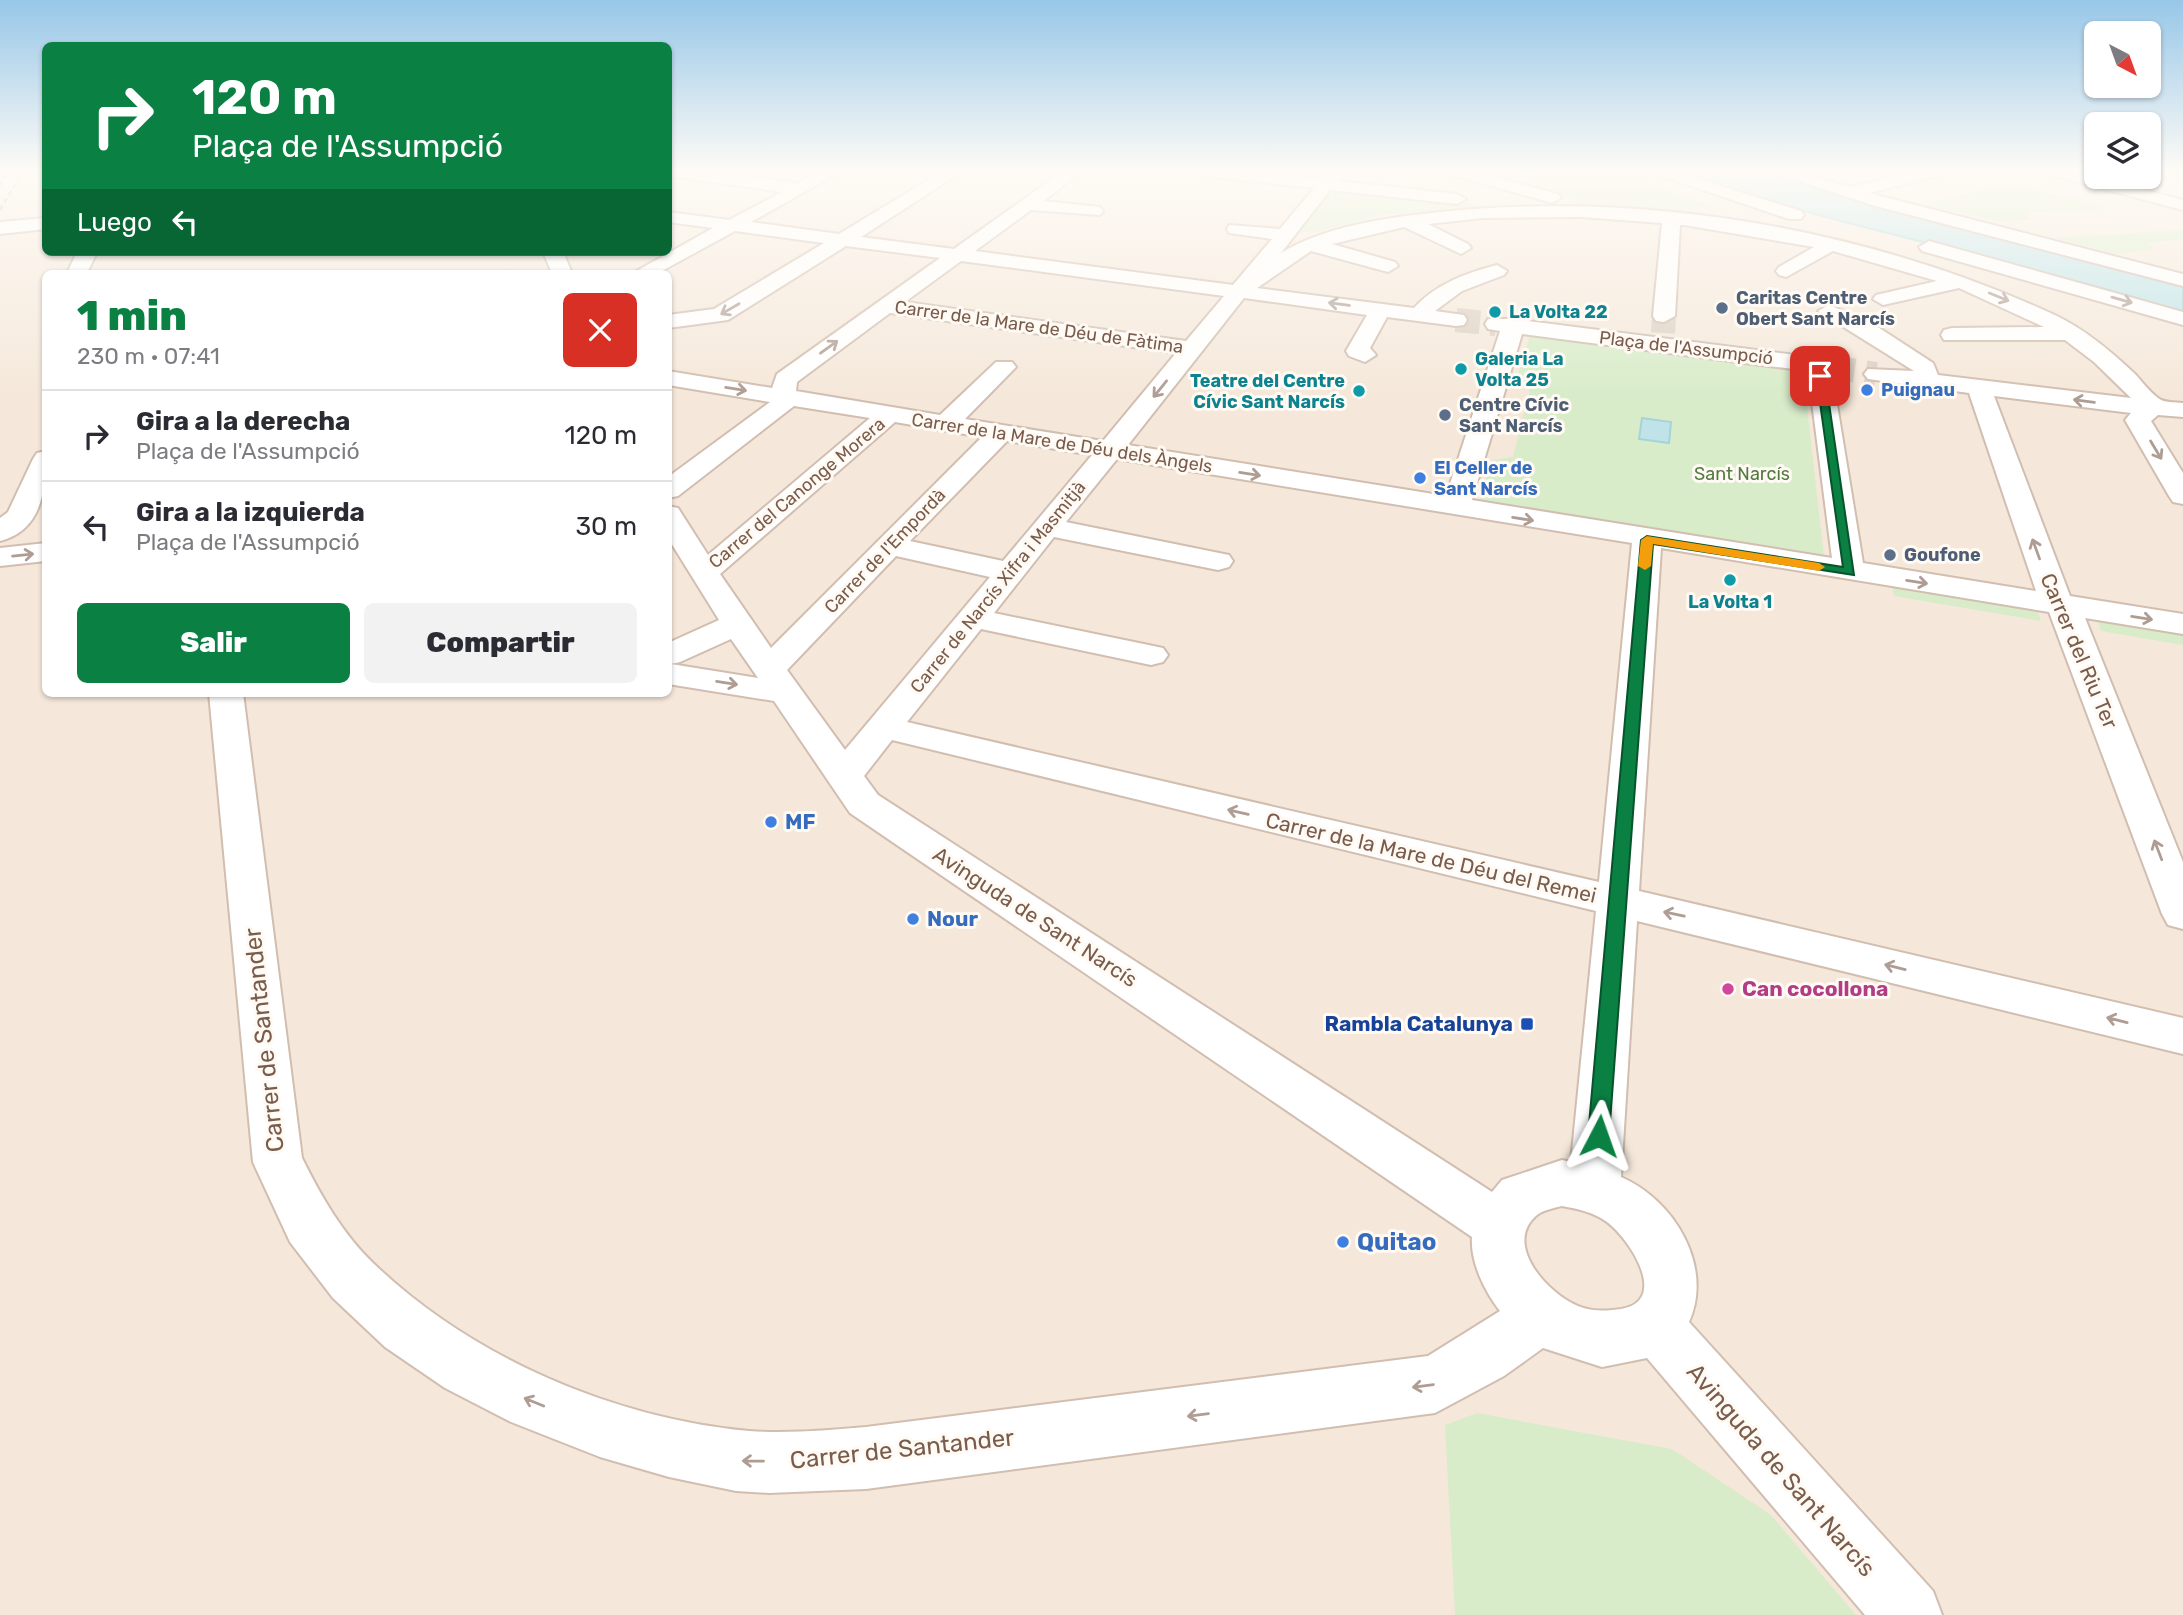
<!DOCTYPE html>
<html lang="es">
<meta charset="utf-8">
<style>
:root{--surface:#fff;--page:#f2f2f3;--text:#2b2b33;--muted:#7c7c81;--line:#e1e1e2;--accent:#0b8043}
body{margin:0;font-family:Rubik,sans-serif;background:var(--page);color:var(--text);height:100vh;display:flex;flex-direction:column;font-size:26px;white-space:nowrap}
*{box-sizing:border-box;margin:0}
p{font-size:23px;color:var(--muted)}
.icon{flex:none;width:38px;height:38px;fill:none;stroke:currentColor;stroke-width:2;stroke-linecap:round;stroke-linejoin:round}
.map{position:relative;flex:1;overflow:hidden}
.panel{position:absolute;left:42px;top:270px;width:630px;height:427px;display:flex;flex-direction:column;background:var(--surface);border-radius:10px;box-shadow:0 2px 5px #0004}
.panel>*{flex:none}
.guide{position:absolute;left:42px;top:42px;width:630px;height:214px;border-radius:10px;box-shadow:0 2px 5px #0004;background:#0b8043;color:#fff;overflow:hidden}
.needle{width:46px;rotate:139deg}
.controls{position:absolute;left:2084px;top:21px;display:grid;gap:14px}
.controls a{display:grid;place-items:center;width:77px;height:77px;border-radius:10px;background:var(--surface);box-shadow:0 2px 5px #0004;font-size:35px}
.pin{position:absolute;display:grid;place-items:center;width:60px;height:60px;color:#fff;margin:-30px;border-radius:14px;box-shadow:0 4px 10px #0006}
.me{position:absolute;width:77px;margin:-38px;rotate:4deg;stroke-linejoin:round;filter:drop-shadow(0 0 5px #0008)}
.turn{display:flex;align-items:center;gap:24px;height:147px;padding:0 35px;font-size:32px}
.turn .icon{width:91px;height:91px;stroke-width:2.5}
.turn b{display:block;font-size:49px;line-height:60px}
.then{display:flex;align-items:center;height:66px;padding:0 35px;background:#0003;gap:14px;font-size:26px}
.round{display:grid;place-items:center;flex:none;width:74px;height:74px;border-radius:10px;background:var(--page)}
.overview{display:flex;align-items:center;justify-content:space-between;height:119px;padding:0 35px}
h1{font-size:42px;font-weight:800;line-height:52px;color:var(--accent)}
.primary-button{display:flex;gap:14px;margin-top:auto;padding:14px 35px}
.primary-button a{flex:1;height:80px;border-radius:10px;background:var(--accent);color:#fff;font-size:28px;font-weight:800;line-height:80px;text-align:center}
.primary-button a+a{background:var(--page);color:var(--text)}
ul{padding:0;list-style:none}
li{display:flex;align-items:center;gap:21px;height:91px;padding:0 35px;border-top:2px solid var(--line)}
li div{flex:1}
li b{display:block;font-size:26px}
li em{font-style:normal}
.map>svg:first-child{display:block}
.residential{fill:#f5e8da;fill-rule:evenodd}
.green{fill:#d8ecc9}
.water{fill:#bfe3e8;stroke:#a5d3da;stroke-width:2}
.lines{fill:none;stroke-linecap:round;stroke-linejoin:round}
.minor-tunnel{stroke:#dcd0c4;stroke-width:24;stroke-dasharray:24 11;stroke-linecap:butt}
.minor-casing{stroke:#d1beb0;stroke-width:4}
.minor{fill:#fff;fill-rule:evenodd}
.rail{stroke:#b9a8c9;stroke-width:2.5;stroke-dasharray:5 3.5;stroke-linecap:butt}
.oneway{stroke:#af9d94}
.route{fill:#0b8043;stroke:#07532c;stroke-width:2}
.slow{fill:#f59e0b}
.service-dot{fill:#5c6f8a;stroke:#fffaf3;stroke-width:2.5}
.culture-dot{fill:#0f9aa8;stroke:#fffaf3;stroke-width:2.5}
.shop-dot{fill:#3f7fe0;stroke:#fffaf3;stroke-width:2.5}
.hotel-dot{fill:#d1479c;stroke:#fffaf3;stroke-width:2.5}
.transit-dot{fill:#1a4fb4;stroke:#fffaf3;stroke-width:2.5}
.labels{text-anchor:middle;stroke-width:6;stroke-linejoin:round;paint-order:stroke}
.far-service-label{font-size:18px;font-weight:bold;fill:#4e5e75;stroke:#fffaf3;text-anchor:start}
.far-culture-label{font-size:18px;font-weight:bold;fill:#0d838f;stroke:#fffaf3;text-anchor:start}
.far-street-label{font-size:18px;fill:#7a5c4d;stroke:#fffaf3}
.far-shop-label{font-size:18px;font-weight:bold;fill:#366cbe;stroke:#fffaf3;text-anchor:start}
.far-park-label{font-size:18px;fill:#537a41;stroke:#fffaf3}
.street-label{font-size:21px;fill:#7a5c4d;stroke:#fffaf3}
.shop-label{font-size:21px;font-weight:bold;fill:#366cbe;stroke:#fffaf3;text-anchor:start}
.hotel-label{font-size:21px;font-weight:bold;fill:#b23c85;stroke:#fffaf3;text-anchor:start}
.transit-label{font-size:21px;font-weight:bold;fill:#164399;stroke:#fffaf3;text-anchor:end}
.near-street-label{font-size:24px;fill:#7a5c4d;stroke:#fffaf3}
.near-shop-label{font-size:24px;font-weight:bold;fill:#366cbe;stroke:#fffaf3;text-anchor:start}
</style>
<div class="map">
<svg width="2183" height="1615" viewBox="0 0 2183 1615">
<rect width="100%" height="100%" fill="#fdf6ec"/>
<!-- residential -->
<path class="residential" d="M0 171H45L46 252H668L669 171H2096V177H2149V171H2183V1615H0ZM46 273H668V693H46Z"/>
<!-- green -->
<path class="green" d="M1467 171H1616L1707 205 1669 215 1585 209 1567 197Z
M2004 183 2098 205 2104 210 2031 212 2024 214 2031 219 1999 222 1926 204Z
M1357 191 1467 203 1484 208 1381 215 1314 232H1298L1330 193Z
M2183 230V239L2147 243 2154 249 2117 254 2053 238Z
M1530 335 1803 370 1824 557 1479 501 1492 460 1513 457 1531 385 1517 377Z
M1891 581 2035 604 2041 621 1894 596Z
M2095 614 2183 629V645L2101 631Z
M1477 1413 1672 1449 1771 1515 1856 1615H1455L1445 1425Z"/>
<!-- water -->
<path class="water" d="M1675 171H1762L1860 201 2183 284V312C2015 259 1841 229 1675 171Z
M1642 418 1671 422 1669 443 1639 439Z"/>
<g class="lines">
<!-- minor-tunnel -->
<path class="minor-tunnel" d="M1456 320 1496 324
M1663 333 1664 316
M1831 367 1876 374"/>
<defs>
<path id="minor" d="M668 171H706L798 183 821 171H842L751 222 839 234 943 171H963L861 237 954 249 1063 171H1082L1044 201 1100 207 1103 211 1100 215 1031 210 975 251 1233 285 1272 239 1229 233 1227 229 1229 225 1280 229 1314 188 1205 176 1197 171H1252L1322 179 1328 171H1345L1338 181 1457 194 1466 199 1457 204 1330 190 1281 253C1324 227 1383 218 1432 213 1639 190 1857 226 2046 311 2080 325 2110 350 2136 375 2143 383 2150 392 2158 398 2163 403 2175 402 2183 403V417L2158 415 2151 421 2183 473V504L2173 502 2169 496 2125 420 2131 413 1994 396 2070 596 2183 614V634L2085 618 2183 862V929L2168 925 2162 914 2049 612 1661 548 1639 891 2183 1018V1054L1637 921 1621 1177C1674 1200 1714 1266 1689 1322L1933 1591 1942 1615H1865L1647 1358 1602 1367 1543 1348 1504 1376 1435 1413 866 1489 769 1493 736 1491 669 1477 600 1457 511 1422 445 1388 385 1347 333 1298 290 1242 253 1162 209 693H243L302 1158C321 1196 342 1233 373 1263 472 1358 613 1418 749 1431 788 1434 827 1430 866 1427L1428 1356 1500 1311C1485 1292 1470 1262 1472 1237L850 813 774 701 668 684V643L719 620 668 538V506L678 508 708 555 870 418 794 406 678 496 668 498V477L770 402 668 385V371L772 388 777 374 940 258 846 246 728 320 668 328V315L714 309 824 243 735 231 658 273H633L713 228 668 222V212L729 220 782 192 668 176ZM1581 217 1662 223 1653 316 1656 321 1664 322 1675 316 1680 225H1684L1814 247 1779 267 1776 271 1779 275 1786 277 1833 251 1937 281 1876 295 1873 299 1883 305 1959 288 2044 327 1952 328 1944 330 1941 335 1944 340H2065L2094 362 2131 398 1938 375 1933 363 1870 322 1829 305 1818 311 1914 371 1868 369 1864 374 1868 379 1969 393 2036 591 1863 563 1832 374 1843 367 1839 362 1819 358 1513 319H1488L1485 324 1488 329 1500 331 1446 496 1128 445 1244 298 1367 315 1346 351 1349 356 1365 362 1376 355 1370 348 1387 317 1456 326 1464 325 1467 320 1464 315 1435 311 1462 291 1504 275 1507 271 1497 265C1466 273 1436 284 1414 308L1257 288 1311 251 1388 272 1398 266 1395 262 1332 244 1404 227 1461 254 1471 248 1468 244 1428 224 1483 218ZM961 261 1224 296 1186 341 905 302ZM890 313 1176 353 1103 441 965 419 1016 367 1012 362H996L940 415 796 391 797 382ZM1522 334 1808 371 1832 558 1472 500ZM895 422 982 437 771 648 720 574ZM1007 441 1092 455 1003 561 910 541ZM1117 459 1632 543 1599 882 907 722 981 629 1151 665 1163 662 1168 655 1163 648 994 613 1054 537 1218 570 1229 567 1233 561 1229 555 1066 522ZM896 556 990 577 845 750 787 670ZM731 639 758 678 671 664 680 662ZM892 740 1596 911 1571 1162 1562 1160 1502 1180 1492 1192 878 795 864 776ZM1562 1206C1578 1209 1593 1212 1607 1222 1630 1239 1670 1301 1621 1309 1606 1311 1593 1312 1578 1306 1548 1294 1502 1244 1537 1215 1543 1210 1554 1208 1562 1206Z
M1447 171H1474L1558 194 1561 198 1552 203 1449 174Z
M1646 171H1672L1801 211 1804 215 1801 219H1789Z
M1768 171H1794L1850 187 1918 171H1947L1945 174 1869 193 2183 274V286L1872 205Z
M2045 171H2073L2183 200V210L2047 174Z
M46 218V229L0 234V222Z
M1929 241 2183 312V325L1922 251 1919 247Z
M77 252H97L87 273H67Z
M543 252H563L572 273H552Z
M46 451C46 488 43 530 0 541V518L8 512 33 459 37 453Z
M46 543V561L0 566V548Z"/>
</defs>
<!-- minor casing -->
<use href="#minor" class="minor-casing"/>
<!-- minor -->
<use href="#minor" class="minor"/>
<!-- rail -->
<path class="rail" d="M0 186 8 171
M0 210 23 171"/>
</g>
<!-- one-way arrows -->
<defs><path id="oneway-shaft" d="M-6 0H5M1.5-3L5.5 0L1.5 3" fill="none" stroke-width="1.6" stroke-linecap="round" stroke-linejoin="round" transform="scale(1.75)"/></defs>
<g class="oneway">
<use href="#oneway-shaft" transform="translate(1999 297) rotate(22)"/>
<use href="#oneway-shaft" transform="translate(2122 300) rotate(16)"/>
<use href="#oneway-shaft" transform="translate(1339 304) rotate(-172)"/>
<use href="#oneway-shaft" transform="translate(730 309) rotate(150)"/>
<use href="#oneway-shaft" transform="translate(829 347) rotate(-36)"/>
<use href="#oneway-shaft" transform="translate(736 389) rotate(9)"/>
<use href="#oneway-shaft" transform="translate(1160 389) rotate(129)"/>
<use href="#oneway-shaft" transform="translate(2084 401) rotate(-173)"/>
<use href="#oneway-shaft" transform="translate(2156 450) rotate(59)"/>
<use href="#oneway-shaft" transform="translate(1250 474) rotate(9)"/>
<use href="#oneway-shaft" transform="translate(1523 519) rotate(9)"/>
<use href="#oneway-shaft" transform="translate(2036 549) rotate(-110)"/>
<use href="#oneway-shaft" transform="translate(23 555) rotate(-6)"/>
<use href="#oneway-shaft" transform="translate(1917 582) rotate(9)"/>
<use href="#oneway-shaft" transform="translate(2142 618) rotate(9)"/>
<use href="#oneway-shaft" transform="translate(727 683) rotate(9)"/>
<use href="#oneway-shaft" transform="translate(1238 812) rotate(-167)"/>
<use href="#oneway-shaft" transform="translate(2158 850) rotate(-111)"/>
<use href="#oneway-shaft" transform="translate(1674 914) rotate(-168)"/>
<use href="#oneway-shaft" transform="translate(1895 967) rotate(-166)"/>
<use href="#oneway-shaft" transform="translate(2117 1020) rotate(-166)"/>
<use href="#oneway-shaft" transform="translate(1423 1386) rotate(172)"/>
<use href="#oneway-shaft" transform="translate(534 1402) rotate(-158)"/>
<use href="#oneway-shaft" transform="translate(1198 1415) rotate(173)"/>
<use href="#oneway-shaft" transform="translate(753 1461) rotate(-179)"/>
</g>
<!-- sky -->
<linearGradient id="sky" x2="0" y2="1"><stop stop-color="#97c7e8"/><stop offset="0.43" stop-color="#fefbf6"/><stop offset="1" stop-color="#fefbf6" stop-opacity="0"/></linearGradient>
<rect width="2183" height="397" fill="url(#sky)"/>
<!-- route -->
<path class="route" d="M1816 374 1825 376 1854 575 1653 544 1609 1136 1606 1142 1599 1145 1591 1142 1588 1136 1641 540 1647 536 1843 567Z"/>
<!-- slow -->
<path class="slow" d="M1647 536 1819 563 1825 567 1819 571 1653 544 1651 566 1645 570 1638 566 1641 540Z"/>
<!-- markers -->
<g class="service-dot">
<circle cx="1722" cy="308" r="7"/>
<circle cx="1445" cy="415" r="7"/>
<circle cx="1890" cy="555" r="7"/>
</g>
<g class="culture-dot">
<circle cx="1495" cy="312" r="7"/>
<circle cx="1461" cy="369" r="7"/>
<circle cx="1359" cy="391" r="7"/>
<circle cx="1730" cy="580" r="7"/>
</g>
<g class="shop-dot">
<circle cx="1867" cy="390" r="7"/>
<circle cx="1420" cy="478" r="7"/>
<circle cx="771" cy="822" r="7"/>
<circle cx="913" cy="919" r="7"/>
<circle cx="1343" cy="1242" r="7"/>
</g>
<circle class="hotel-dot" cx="1728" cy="989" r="7"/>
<rect class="transit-dot" x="1520" y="1017" width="14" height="14" rx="3.5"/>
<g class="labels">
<!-- far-service labels -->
<g class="far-service-label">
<text x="1736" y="304">Caritas Centre<tspan x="1736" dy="21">Obert Sant Narcís</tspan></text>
<text x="1459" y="411">Centre Cívic<tspan x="1459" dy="21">Sant Narcís</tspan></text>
<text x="1904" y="561">Goufone</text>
</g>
<!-- far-culture labels -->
<g class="far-culture-label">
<text x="1509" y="318">La Volta 22</text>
<text x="1475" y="365">Galeria La<tspan x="1475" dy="21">Volta 25</tspan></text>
<text x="1345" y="387" text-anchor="end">Teatre del Centre<tspan x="1345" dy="21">Cívic Sant Narcís</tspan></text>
<text x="1730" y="608" text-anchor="middle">La Volta 1</text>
</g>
<!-- far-street labels -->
<g class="far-street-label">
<text transform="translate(1039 327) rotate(8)" y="6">Carrer de la Mare de Déu de Fàtima</text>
<text transform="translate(1686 348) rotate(7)" y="6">Plaça de l'Assumpció</text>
<text transform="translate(1062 443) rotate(9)" y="6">Carrer de la Mare de Déu dels Àngels</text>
<text transform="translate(797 493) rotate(-40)" y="6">Carrer del Canonge Morera</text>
<text transform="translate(885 551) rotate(-46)" y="6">Carrer de l'Empordà</text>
<text transform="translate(998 587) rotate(-51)" y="6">Carrer de Narcís Xifra i Masmitjà</text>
</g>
<!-- far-shop labels -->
<g class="far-shop-label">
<text x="1881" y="396">Puignau</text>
<text x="1434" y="474">El Celler de<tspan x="1434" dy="21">Sant Narcís</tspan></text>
</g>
<!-- far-park labels -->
<g class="far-park-label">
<text x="1742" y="480">Sant Narcís</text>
</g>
<!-- street labels -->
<g class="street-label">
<text transform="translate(2079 651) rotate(67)" y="7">Carrer del Riu Ter</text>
<text transform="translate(1431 858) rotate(13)" y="7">Carrer de la Mare de Déu del Remei</text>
<text transform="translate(1035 917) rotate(33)" y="7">Avinguda de Sant Narcís</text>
</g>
<!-- shop labels -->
<g class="shop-label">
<text x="785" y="829">MF</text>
<text x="927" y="926">Nour</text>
</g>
<!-- hotel labels -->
<g class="hotel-label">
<text x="1742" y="996">Can cocollona</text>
</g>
<!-- transit labels -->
<g class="transit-label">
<text x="1513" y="1031">Rambla Catalunya</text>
</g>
<!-- near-street labels -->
<g class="near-street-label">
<text transform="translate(264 1040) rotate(-96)" y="8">Carrer de Santander</text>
<text transform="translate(902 1449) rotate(-6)" y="8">Carrer de Santander</text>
<text transform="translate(1781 1470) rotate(49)" y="8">Avinguda de Sant Narcís</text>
</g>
<!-- near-shop labels -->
<g class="near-shop-label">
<text x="1357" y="1250">Quitao</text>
</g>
</g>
</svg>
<div class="controls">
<a><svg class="needle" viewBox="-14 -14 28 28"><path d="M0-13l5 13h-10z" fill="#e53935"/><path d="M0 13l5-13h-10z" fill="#7c7c81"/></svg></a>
<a><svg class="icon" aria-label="layers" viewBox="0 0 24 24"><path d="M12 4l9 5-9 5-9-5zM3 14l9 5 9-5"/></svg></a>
</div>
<div class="pin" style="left:1820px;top:376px;background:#d93025"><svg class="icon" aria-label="arrive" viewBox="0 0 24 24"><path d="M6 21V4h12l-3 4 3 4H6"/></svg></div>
<svg class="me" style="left:1599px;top:1136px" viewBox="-20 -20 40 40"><path d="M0-17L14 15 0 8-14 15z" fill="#0b8043" stroke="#fff" stroke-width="4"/></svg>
<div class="guide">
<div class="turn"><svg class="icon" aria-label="right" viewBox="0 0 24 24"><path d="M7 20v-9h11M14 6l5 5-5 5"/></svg><div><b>120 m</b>Plaça de l'Assumpció</div></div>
<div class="then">Luego<svg class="icon" aria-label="left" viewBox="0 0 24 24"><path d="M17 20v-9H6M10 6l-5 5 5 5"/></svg></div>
</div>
<section class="panel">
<div class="overview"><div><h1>1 min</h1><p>230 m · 07:41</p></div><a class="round" style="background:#d93025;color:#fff"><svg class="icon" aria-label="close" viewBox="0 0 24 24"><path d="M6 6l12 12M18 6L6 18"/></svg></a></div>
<ul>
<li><svg class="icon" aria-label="right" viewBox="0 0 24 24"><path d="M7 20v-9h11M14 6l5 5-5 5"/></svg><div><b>Gira a la derecha</b><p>Plaça de l'Assumpció</p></div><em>120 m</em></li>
<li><svg class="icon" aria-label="left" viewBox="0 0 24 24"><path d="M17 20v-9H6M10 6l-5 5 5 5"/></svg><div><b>Gira a la izquierda</b><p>Plaça de l'Assumpció</p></div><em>30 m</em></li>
</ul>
<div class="primary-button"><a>Salir</a><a>Compartir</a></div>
</section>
</div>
